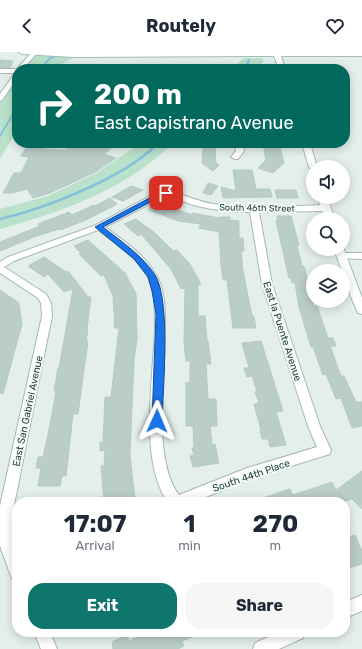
<!DOCTYPE html>
<style>
:root{--surface:#fff;--page:#f6f6f7;--text:#1f2937;--muted:#747a83;--accent:#0f766e}
body{margin:0;font-family:Rubik,sans-serif;background:var(--page);color:var(--text);height:100vh;display:flex;flex-direction:column;font-size:15px;white-space:nowrap}
*{box-sizing:border-box;margin:0}
p{font-size:13px;color:var(--muted)}
.icon{flex:none;width:22px;height:22px;fill:none;stroke:currentColor;stroke-width:2;stroke-linecap:round;stroke-linejoin:round}
.map{position:relative;flex:1;overflow:hidden}
.drawer{position:absolute;left:12px;top:445px;width:338px;height:140px;display:flex;flex-direction:column;background:var(--surface);border-radius:16px;box-shadow:0 2px 10px #0003}
.drawer>*{flex:none}
.banner{position:absolute;left:12px;top:12px;width:338px;height:84px;border-radius:16px;box-shadow:0 2px 10px #0003;background:#00695c;color:#fff;overflow:hidden}
.buttons{position:absolute;left:306px;top:108px;display:grid;gap:8px}
.buttons a{display:grid;place-items:center;width:44px;height:44px;border-radius:50%;background:var(--surface);box-shadow:0 2px 10px #0003;font-size:20px}
.pin{position:absolute;display:grid;place-items:center;width:34px;height:34px;color:#fff;margin:-17px;border-radius:8px;box-shadow:0 2px 6px #0006}
.me{position:absolute;width:44px;margin:-22px;rotate:1deg;stroke-linejoin:round;filter:drop-shadow(0 0 3px #0008)}
.turn{display:flex;align-items:center;gap:14px;height:84px;padding:0 16px;font-size:18px}
.turn .icon{width:52px;height:52px;stroke-width:2.5}
.turn b{display:block;font-size:28px;line-height:34px}
.eta{display:flex;justify-content:space-evenly;align-items:center;height:68px;text-align:center}
.eta b{font-size:24px;font-weight:700;line-height:28px}
.button{display:flex;gap:8px;margin-top:auto;padding:8px 16px}
.button a{flex:1;height:46px;border-radius:16px;background:var(--accent);color:#fff;font-size:16px;font-weight:700;line-height:46px;text-align:center}
.button a+a{background:var(--page);color:var(--text)}
header{display:flex;justify-content:space-between;align-items:center;height:52px;padding:0 16px;background:var(--surface);font-size:18px;font-weight:700}
.map>svg:first-child{display:block}
.green{fill:#bae2cb}
.lines{fill:none;stroke-linecap:round;stroke-linejoin:round}
.stream-far1{stroke:#86c1da;stroke-width:2}
.stream{stroke:#86c1da;stroke-width:2.5}
.building{fill:#bbcdc8;stroke:#b5cac4}
.street-casing{stroke:#a5b8b5;stroke-width:2}
.secondary-casing{stroke:#a1bcb7;stroke-width:2}
.street{fill:#fff;fill-rule:evenodd}
.secondary{fill:#fff;fill-rule:evenodd}
.route{fill:#1a73e8;stroke:#114b97}
.labels{text-anchor:middle;stroke-width:4;stroke-linejoin:round;paint-order:stroke}
.far-street-label{font-size:9px;fill:#20433f;stroke:#f5fbf9}
.street-label{font-size:10px;fill:#20433f;stroke:#f5fbf9}
</style>
<header><svg class="icon" aria-label="back" viewBox="0 0 24 24"><path d="M15 5l-7 7 7 7"/></svg>Routely<svg class="icon" aria-label="heart" viewBox="0 0 24 24"><path d="M12 20l-8-8c-3-5 5-10 8-4 3-6 11-1 8 4z"/></svg></header>
<div class="map">
<svg width="362" height="597" viewBox="0 0 362 597">
<rect width="100%" height="100%" fill="#e4efec"/>
<!-- green -->
<path class="green" d="M84 0 53 17H20L34 1Z
M244 6H263V9H264L257 17H232Z
M17 22V78L0 107V47Z
M141 91H173C127 137 62 160 0 177V157L48 144 96 121Z"/>
<g class="lines">
<!-- stream-far1 -->
<path class="stream-far1" d="M41 17 49 7 64 0
M245 17 249 8
M0 84 17 55
M151 98 158 91"/>
<!-- stream -->
<path class="stream" d="M0 167C44 157 119 127 152 97"/>
</g>
<!-- building -->
<path class="building" d="M0 8 13 9 10 16H0Z
M33 91H46L43 97 67 98 70 91H118L104 102 116 106 95 120 50 141 33 146 27 137 12 141H3L14 121H21L29 105 21 104 26 96H31Z
M208 91H216L215 110 219 113 213 119 202 111 203 96 208 97Z
M263 91H275L276 95H280L284 111 273 121 258 116 266 108Z
M233 118H252L256 137H270L272 145 223 146 221 135 236 139Z
M208 131 218 134 211 143 203 141Z
M131 134 143 138 123 149 112 145Z
M275 138H296L298 146H277Z
M110 146 117 152 86 168 60 178 59 177 34 185 0 199V190L40 174 38 172 69 160 72 163 94 153 95 154Z
M150 154 181 159 192 163 193 161 219 166V165H230L229 168 239 169V186H243L244 199H241L243 219 252 264H254L256 276H233L227 228H223L221 212 219 180 199 176 201 172 178 169 149 158Z
M277 164H291L299 193H297L302 214H304L309 233H313V254H317L328 286H333L336 294H330L341 324H344L356 350H362V374L352 376 341 346 336 347 326 322 323 323 313 295H311L299 255 295 231H292L291 226H289L276 169H278Z
M136 167 156 182 173 199 177 198 190 212 201 232 198 233V264H205L207 289H208L211 312H206L208 347H216L217 374H210L212 393 215 392 219 411 193 415 190 404 194 403 192 396 194 395 193 374H186V331L190 330V309H186L184 291 185 236 181 237 171 217 141 182 138 184 124 172Z
M88 188 125 221 136 242 137 287 134 308 130 403 135 448 104 450 101 414H104L105 398 100 399V390H103L105 345H111L119 276H114L115 261H114L113 244 104 223 101 224 79 202 81 201 74 194Z
M44 205 66 220 68 219 88 245H91L87 277H88L86 289H88L78 362H73L66 424H62L60 434H38L41 416H36L38 405H43L50 373 56 339H54L58 316H59L73 237 64 240 48 222 44 225 28 214Z
M0 238 19 251 22 272 3 342 0 341Z
M261 289 283 359 276 360 286 393 270 395 268 387H262L260 378H261L254 352 259 351 255 340 257 339 252 324 247 325 244 316H249L242 291Z
M362 419V457L352 447 342 450H257V448L290 437 293 443 332 430 336 438Z
M355 483 362 499V512L345 517V486Z
M148 580H204L182 589 184 594 178 597H113L112 590 127 583 129 589Z"/>
<g class="lines">
<defs>
<path id="street" d="M32 0 37 1 23 17H17Z
M0 17H17V27L2 48 0 49V42L15 21H0Z
M235 91H243L244 99 238 107H235L231 105 236 99Z
M163 140C181 140 197 150 214 152 251 157 289 154 326 153L330 156 326 159 259 160 272 232 320 374 331 398 330 402 249 427 194 450H168C138 409 154 323 155 274 155 257 155 238 147 223 136 204 115 191 98 178L14 209 4 215 46 242 51 251 52 264 13 458V484L17 503V529L12 527 0 494V454L42 264 41 251 38 246 0 221V210L8 205 96 173 154 142ZM163 145C176 145 185 151 197 154 214 158 232 160 250 160L262 232 308 374 317 395 247 416 179 443C151 406 166 319 165 273 165 256 165 237 156 223 144 202 124 189 105 175Z
M342 201H362V207L339 206 337 204Z
M362 543V559L345 566V550Z
M34 580H50L57 597H41Z
M279 580H305L303 586 279 597H253L255 591Z"/>
<path id="secondary" d="M19 0H362V4H281L285 17H279L274 4 74 5 22 2Z
M302 91H310L317 115H313V118L309 115Z
M317 145H327L335 167H325Z
M343 195 362 246V262L358 261 351 245 343 219H342L334 197H343Z"/>
</defs>
<!-- street casing -->
<use href="#street" class="street-casing"/>
<!-- secondary casing -->
<use href="#secondary" class="secondary-casing"/>
<!-- street -->
<use href="#street" class="street"/>
<!-- secondary -->
<use href="#secondary" class="secondary"/>
</g>
<!-- route -->
<path class="route" d="M166 139 170 141 160 145 103 175C122 190 142 203 155 223 171 248 163 336 162 369L161 372 157 373 154 372 152 369 156 262 152 239 148 225 134 207 95 175 155 143Z"/>
<g class="labels">
<!-- far-street labels -->
<g class="far-street-label">
<text transform="translate(257 156) rotate(1)" y="3">South 46th Street</text>
</g>
<!-- street labels -->
<g class="street-label">
<text transform="translate(283 279) rotate(72)" y="4">East la Puente Avenue</text>
<text transform="translate(27 359) rotate(-78)" y="4">East San Gabriel Avenue</text>
<text transform="translate(251 423) rotate(-19)" y="4">South 44th Place</text>
</g>
</g>
</svg>
<div class="buttons">
<a><svg class="icon" aria-label="sound" viewBox="0 0 24 24"><path d="M4 9h4l5-4v14l-5-4H4zM17 9q2 3 0 6"/></svg></a>
<a><svg class="icon" aria-label="search" viewBox="0 0 24 24"><circle cx="10" cy="10" r="6"/><path d="M15 15l6 6"/></svg></a>
<a><svg class="icon" aria-label="layers" viewBox="0 0 24 24"><path d="M12 4l9 5-9 5-9-5zM3 14l9 5 9-5"/></svg></a>
</div>
<div class="pin" style="left:166px;top:141px;background:#d93025"><svg class="icon" aria-label="arrive" viewBox="0 0 24 24"><path d="M6 21V4h12l-3 4 3 4H6"/></svg></div>
<svg class="me" style="left:157px;top:369px" viewBox="-20 -20 40 40"><path d="M0-17L14 15 0 8-14 15z" fill="#1a73e8" stroke="#fff" stroke-width="4"/></svg>
<div class="banner">
<div class="turn"><svg class="icon" aria-label="right" viewBox="0 0 24 24"><path d="M7 20v-9h11M14 6l5 5-5 5"/></svg><div><b>200 m</b>East Capistrano Avenue</div></div>
</div>
<section class="drawer">
<div class="eta">
<div><b>17:07</b><p>Arrival</p></div>
<div><b>1</b><p>min</p></div>
<div><b>270</b><p>m</p></div>
</div>
<div class="button"><a>Exit</a><a>Share</a></div>
</section>
</div>
